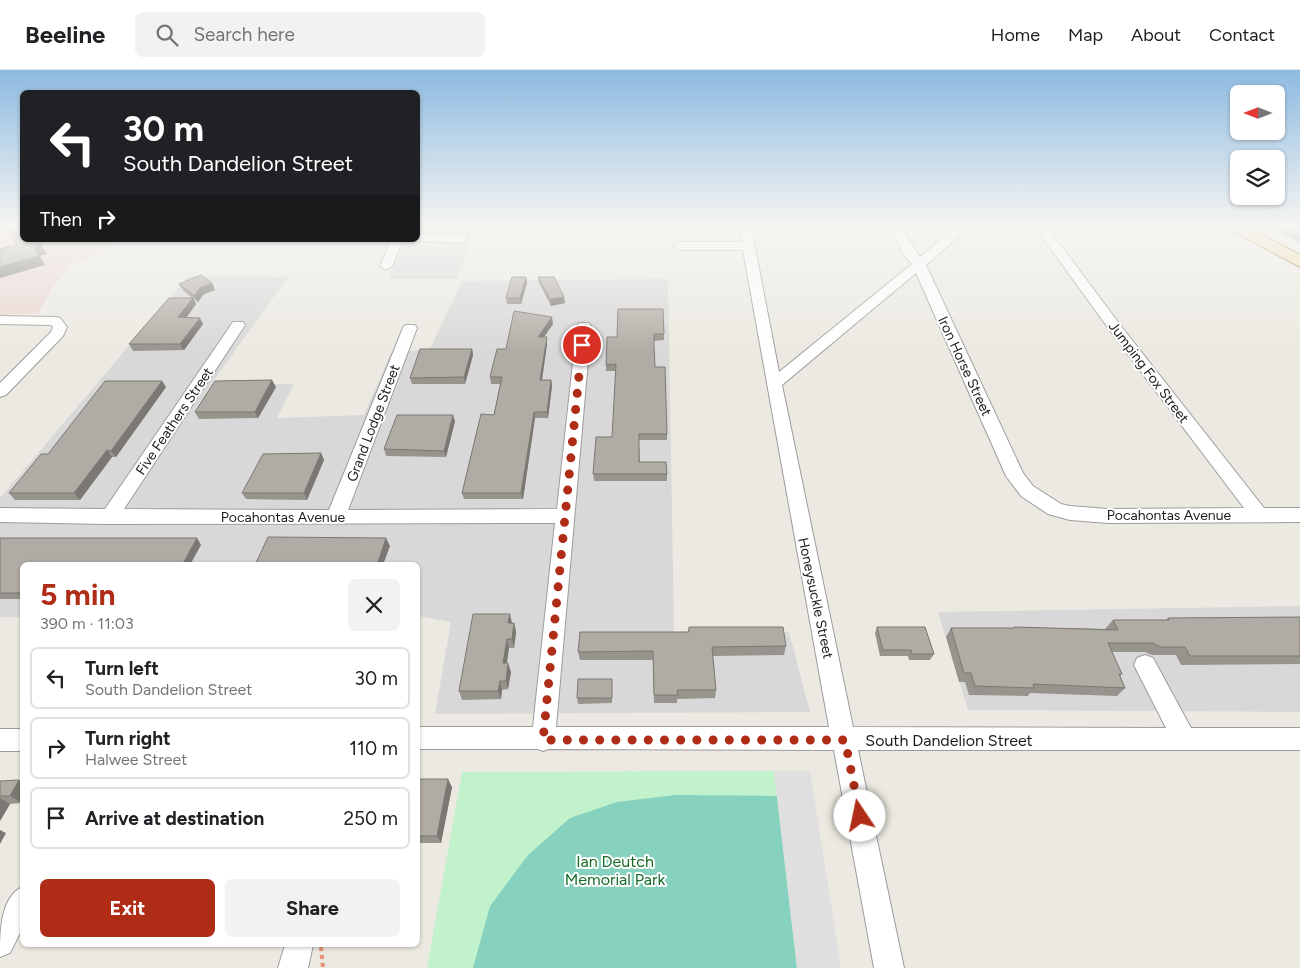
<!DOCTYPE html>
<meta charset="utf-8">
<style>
:root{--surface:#fff;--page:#f2f2f2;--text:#202124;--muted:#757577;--line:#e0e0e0;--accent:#af2c17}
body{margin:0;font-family:Figtree,sans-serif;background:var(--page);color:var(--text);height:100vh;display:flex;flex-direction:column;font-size:19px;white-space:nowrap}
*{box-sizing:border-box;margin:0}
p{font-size:16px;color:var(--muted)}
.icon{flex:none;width:28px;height:28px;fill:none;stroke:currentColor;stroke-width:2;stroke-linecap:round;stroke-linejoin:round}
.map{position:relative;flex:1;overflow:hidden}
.panel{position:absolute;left:20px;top:492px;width:400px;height:385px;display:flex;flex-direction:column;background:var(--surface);border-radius:8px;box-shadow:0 1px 4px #0004}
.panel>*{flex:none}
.guide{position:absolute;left:20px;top:20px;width:400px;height:152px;border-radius:8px;box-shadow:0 1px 4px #0004;background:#202124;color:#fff;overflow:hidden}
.needle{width:32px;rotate:270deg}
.buttons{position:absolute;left:1230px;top:15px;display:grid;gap:10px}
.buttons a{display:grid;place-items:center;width:55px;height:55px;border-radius:8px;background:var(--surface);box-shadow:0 1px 4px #0004;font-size:25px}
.pin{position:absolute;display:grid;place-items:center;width:42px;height:42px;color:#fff;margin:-21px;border:2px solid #fff;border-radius:50%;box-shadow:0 1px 5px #0007}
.me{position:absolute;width:55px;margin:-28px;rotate:349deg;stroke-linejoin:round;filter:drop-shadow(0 0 4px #0008)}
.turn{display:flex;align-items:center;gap:18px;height:105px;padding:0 20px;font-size:22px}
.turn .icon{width:65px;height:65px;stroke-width:2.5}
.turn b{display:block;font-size:35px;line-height:42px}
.then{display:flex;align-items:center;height:48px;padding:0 20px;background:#0003;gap:10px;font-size:19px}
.round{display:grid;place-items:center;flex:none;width:52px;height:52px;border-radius:8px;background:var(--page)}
.overview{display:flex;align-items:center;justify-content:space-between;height:85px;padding:0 20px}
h1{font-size:30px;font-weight:700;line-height:38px;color:var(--accent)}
.action{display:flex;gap:10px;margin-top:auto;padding:10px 20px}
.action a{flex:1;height:58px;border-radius:8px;background:var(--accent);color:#fff;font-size:20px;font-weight:700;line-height:58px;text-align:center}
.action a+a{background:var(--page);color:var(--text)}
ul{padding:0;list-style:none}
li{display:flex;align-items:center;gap:15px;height:62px;margin:0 10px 8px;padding:0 10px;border:2px solid var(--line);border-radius:8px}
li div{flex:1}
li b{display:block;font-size:19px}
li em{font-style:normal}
header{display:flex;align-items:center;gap:30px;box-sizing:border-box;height:70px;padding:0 25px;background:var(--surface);border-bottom:1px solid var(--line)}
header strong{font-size:24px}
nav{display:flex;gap:28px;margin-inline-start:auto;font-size:18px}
.search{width:350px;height:45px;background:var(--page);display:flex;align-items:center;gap:12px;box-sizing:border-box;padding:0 18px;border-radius:8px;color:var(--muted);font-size:19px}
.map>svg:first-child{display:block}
.residential{fill:#d9d8d8}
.commercial{fill:#ead6d2}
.park{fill:#c1f2cc}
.pitch{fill:#87d2bf}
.parking{fill:#dfdfdf}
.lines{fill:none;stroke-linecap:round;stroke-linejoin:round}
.minor-casing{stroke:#9c9c9c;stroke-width:2}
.major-casing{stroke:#806b11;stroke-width:2}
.path{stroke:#e89175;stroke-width:4;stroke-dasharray:4 4;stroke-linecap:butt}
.minor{fill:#fff;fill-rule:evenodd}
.major{fill:#f0d9a1;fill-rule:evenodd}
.wall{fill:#97938d}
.shaded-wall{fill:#7b7873}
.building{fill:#b0aba4;stroke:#7b7873}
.route{stroke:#af2c17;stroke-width:9;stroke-dasharray:0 16.2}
.labels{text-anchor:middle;stroke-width:4;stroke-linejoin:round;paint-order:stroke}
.street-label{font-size:14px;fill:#1b1b1b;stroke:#fff}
.near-street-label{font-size:16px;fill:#1b1b1b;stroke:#fff}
.near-park-label{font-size:16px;fill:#176a2a;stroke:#fff}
</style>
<header>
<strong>Beeline</strong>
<div class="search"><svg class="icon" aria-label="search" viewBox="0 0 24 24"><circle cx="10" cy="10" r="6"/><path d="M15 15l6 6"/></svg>Search here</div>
<nav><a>Home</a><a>Map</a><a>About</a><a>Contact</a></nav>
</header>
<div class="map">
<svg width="1300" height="898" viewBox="0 0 1300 898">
<rect width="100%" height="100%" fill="#ebe9e1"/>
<!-- residential -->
<path class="residential" d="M418 157H475L457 209H388L406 170H418Z
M188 206 288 207 211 314H294L277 348 364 345 391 283 430 279 462 211 668 209 674 562H789L810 642 435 644 451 552 418 546V495H22V547H0V428Z
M1300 536V642L968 640 938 542Z"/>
<!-- commercial -->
<path class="commercial" d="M0 157H22V170H123L99 183 70 195 53 217 38 243 0 245Z"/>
<!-- park -->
<path class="park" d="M774 701 797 898H427L462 702Z"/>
<!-- pitch -->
<path class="pitch" d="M675 725 777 726 797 898H473L490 836 528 785 570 748 617 732Z"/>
<!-- parking -->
<path class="parking" d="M774 701H810L841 898H797Z"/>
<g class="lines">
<defs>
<path id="minor" d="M739 157H751L779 302 912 194 904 185 889 157H901L920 187 956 157H970L926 195 1023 403 1033 416 1061 434 1070 436 1108 439 1244 438 1111 262 1035 157H1047L1121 256 1264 438H1300V452L1108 453 1070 450 1048 444 1021 426 1006 406 916 203 782 315 853 657 1166 658 1134 595 1137 588 1145 585 1153 588 1191 658H1300V680H858L904 898H874L834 680 548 679 543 681 538 679H418V657H533L555 453 109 454 0 452V438L105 439 233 252H243L245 255 124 439 329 440 403 258 405 255H415L417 258 348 440 557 439 577 256 579 253H589L591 256 556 657H829L743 180H680L674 176 680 172H742Z
M418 164H462L468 168 462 172 414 171 418 170Z
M391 170H403L392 196 386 200 380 196Z
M0 246 55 247 60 248 67 257 63 266 6 325 0 327V313L51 262 53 257 51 255 0 254Z
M0 659H22V681H0Z
M22 817V859L10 883 0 887C0 863 0 828 22 817Z
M285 875H313L308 898H278Z"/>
<path id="major" d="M1229 157H1248L1300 185V197L1231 160Z"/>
</defs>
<!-- minor casing -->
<use href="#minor" class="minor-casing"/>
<!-- major casing -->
<use href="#major" class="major-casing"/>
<!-- path -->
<path class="path" d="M321 877 323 898"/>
<!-- minor -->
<use href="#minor" class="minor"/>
<!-- major -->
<use href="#major" class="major"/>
</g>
<!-- wall -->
<path class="wall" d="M1272 157H1300V173Z
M526 207 527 213 521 234H507L506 228Z
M538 207 565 233 551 236 539 213Z
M212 213 215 220 204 224 198 232 194 229 196 234 186 247 203 254 184 280 133 281 129 274 192 228 183 220 179 214Z
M618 239 664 264V270L654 271V278L655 297 667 364V370H639L640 392 667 404V411H594L593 404 612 367 616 301H606V295L617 267Z
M553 254 544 267 547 274 542 310H551L552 316 548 348H535L523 429H464L462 423 494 345 500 314H491L490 307 506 279Z
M472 279 473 285 465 314H412L410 308Z
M162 311 166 317 116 387H112L80 430H15L9 423 48 384Z
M276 317 258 348 199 349 195 342Z
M455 351 446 387 386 386 384 379Z
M321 383 324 390 307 430 246 429 242 423Z
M0 468H197L201 475 22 495V529H0Z
M1300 547V594L1181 595 1176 585H1152L1145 582H1112L1122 604 1120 606 1125 618 1117 626 1030 623 1028 626 969 625 965 612H959L946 567 951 558H1013L1014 557 1105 559 1113 550H1166L1168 548Z
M512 553H514L516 562 514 578H509L507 593 511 602 508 619 502 620 501 629 462 630 459 621Z
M689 557 786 576 784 585 713 586 716 620 715 628 677 629V633H654L653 590H580L578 582 688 562Z
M877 557 934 584 930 590H909L908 586H880L875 563Z
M612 609V633L578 634 577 628Z
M418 709 452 717 441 773H418Z
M0 711 22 712V733L10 734 0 751Z"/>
<!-- shaded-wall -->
<path class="shaded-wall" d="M38 170 47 184 40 186 45 195 0 208V197Z
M526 207 527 213 521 234 520 228Z
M212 213 215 220 204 224 198 232 194 226 200 218Z
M564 227 565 233 551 236 550 229Z
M193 228 196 234 182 254 178 247Z
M552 247 553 254 539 274 538 267Z
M200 248 203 254 184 280 180 274Z
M547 267V274L541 316 540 310Z
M472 279 473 285 465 314 464 307Z
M272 310 276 317 258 348 255 342Z
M551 310 552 316 548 348 547 342Z
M162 311 166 317 116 387 111 381Z
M534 342 535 348 523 429 521 423Z
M453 345 455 351 446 387 444 381Z
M107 380 112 387 80 430 74 423Z
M321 383 324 390 307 430 304 423Z
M197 468 201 475 190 495H182Z
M386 468 390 476 383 495H377Z
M510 544 512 553H508Z
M514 553 516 562 514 578 512 569Z
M507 569 509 578 505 602 503 593Z
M508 593 511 602 508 619 506 611Z
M500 611 502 620 501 629 498 621Z
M448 709 452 717 441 773 437 766Z
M19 710 22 712V733L10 726Z
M0 728 10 734 0 751Z
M0 760 6 763 0 774Z"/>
<!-- building -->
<path class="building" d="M7 157H22V170H38L41 175 34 177 39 186 0 197V179L17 175Z
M1294 157H1300V160Z
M201 205 212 213 200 218 194 226 179 214Z
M512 207H526L520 228H506Z
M538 207H554L564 227 550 229Z
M169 228H193L178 247 200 248 180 274H129Z
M618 239H663L664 264H654V276L655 297H665L667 364H639V392H666L667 404H593L596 367H612L616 294 606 295 607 267H617Z
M514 241 552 247 538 267H547L540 310H551L547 342H534L521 423H462L481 344 494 345 502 307H490L497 279H506Z
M420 279H472L464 307 410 308Z
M272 310 255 342H195L215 311Z
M105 311H162L111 381 107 380 74 423H9L41 384H48Z
M397 345H453L444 381 384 379Z
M321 383 304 423H242L263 384Z
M268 467 386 468 377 495H255Z
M0 468H197L182 495H22V523H0Z
M473 544H510L508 553H514L512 569H507L503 593H508L506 611H500L498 621H459Z
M1300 547V586H1190L1185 577H1160L1153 573H1108L1122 604H1119L1125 618 1033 614 1034 618 975 616 971 603H964L951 558H1014V557L1118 560 1113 550H1169L1168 548Z
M689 557H783L786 576 712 577 716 620H677L678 625H654L653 581 578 582 580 562H689Z
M877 557H925L934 584H912L911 580H883Z
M578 609H612V628H577Z
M418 709H448L437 766H418Z
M19 710 10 726H0V711Z"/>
<!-- sky -->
<linearGradient id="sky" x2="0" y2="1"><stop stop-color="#8dbae0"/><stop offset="0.55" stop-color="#f6f5f2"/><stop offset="1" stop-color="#f6f5f2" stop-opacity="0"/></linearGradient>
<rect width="1300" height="283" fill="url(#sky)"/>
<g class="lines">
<!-- route -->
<path class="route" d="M582 275 543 670H845L860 746"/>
</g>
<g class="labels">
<!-- street labels -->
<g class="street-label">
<text transform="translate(965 296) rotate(65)" y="5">Iron Horse Street</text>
<text transform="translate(1149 302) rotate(53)" y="5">Jumping Fox Street</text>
<text transform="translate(174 351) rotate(-56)" y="5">Five Feathers Street</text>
<text transform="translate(373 353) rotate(-69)" y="5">Grand Lodge Street</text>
<text x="1169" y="450">Pocahontas Avenue</text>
<text x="283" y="452">Pocahontas Avenue</text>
<text transform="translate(816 528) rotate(78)" y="5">Honeysuckle Street</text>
</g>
<!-- near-street labels -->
<g class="near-street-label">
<text x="949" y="676">South Dandelion Street</text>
</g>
<!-- near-park labels -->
<g class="near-park-label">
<text x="615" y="797">Ian Deutch<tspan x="615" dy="18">Memorial Park</tspan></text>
</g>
</g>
</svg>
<div class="buttons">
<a><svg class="needle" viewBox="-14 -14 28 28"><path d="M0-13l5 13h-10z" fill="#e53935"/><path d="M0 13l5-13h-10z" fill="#757577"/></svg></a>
<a><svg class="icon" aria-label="layers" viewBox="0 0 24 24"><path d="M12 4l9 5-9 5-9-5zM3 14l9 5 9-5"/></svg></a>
</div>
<div class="pin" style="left:582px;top:275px;background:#d93025"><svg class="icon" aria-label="arrive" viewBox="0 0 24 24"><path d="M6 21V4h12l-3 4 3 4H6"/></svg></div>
<svg class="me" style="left:860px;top:746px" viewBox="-20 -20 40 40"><circle r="19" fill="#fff"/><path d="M0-13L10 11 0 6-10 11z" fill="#af2c17"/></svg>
<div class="guide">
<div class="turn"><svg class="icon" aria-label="left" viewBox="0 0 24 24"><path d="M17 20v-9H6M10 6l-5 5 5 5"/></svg><div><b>30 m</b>South Dandelion Street</div></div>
<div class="then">Then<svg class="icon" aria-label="right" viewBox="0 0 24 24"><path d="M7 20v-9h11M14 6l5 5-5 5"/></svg></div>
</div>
<section class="panel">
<div class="overview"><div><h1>5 min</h1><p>390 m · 11:03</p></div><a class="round"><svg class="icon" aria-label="close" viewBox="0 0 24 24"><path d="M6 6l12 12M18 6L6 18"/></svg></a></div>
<ul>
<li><svg class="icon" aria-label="left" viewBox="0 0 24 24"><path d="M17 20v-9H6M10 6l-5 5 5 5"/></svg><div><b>Turn left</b><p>South Dandelion Street</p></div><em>30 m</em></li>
<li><svg class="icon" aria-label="right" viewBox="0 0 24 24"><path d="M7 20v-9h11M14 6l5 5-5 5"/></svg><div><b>Turn right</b><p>Halwee Street</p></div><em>110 m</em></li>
<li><svg class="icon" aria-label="arrive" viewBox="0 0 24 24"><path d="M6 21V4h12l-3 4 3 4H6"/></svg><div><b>Arrive at destination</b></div><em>250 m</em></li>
</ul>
<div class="action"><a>Exit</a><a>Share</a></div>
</section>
</div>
